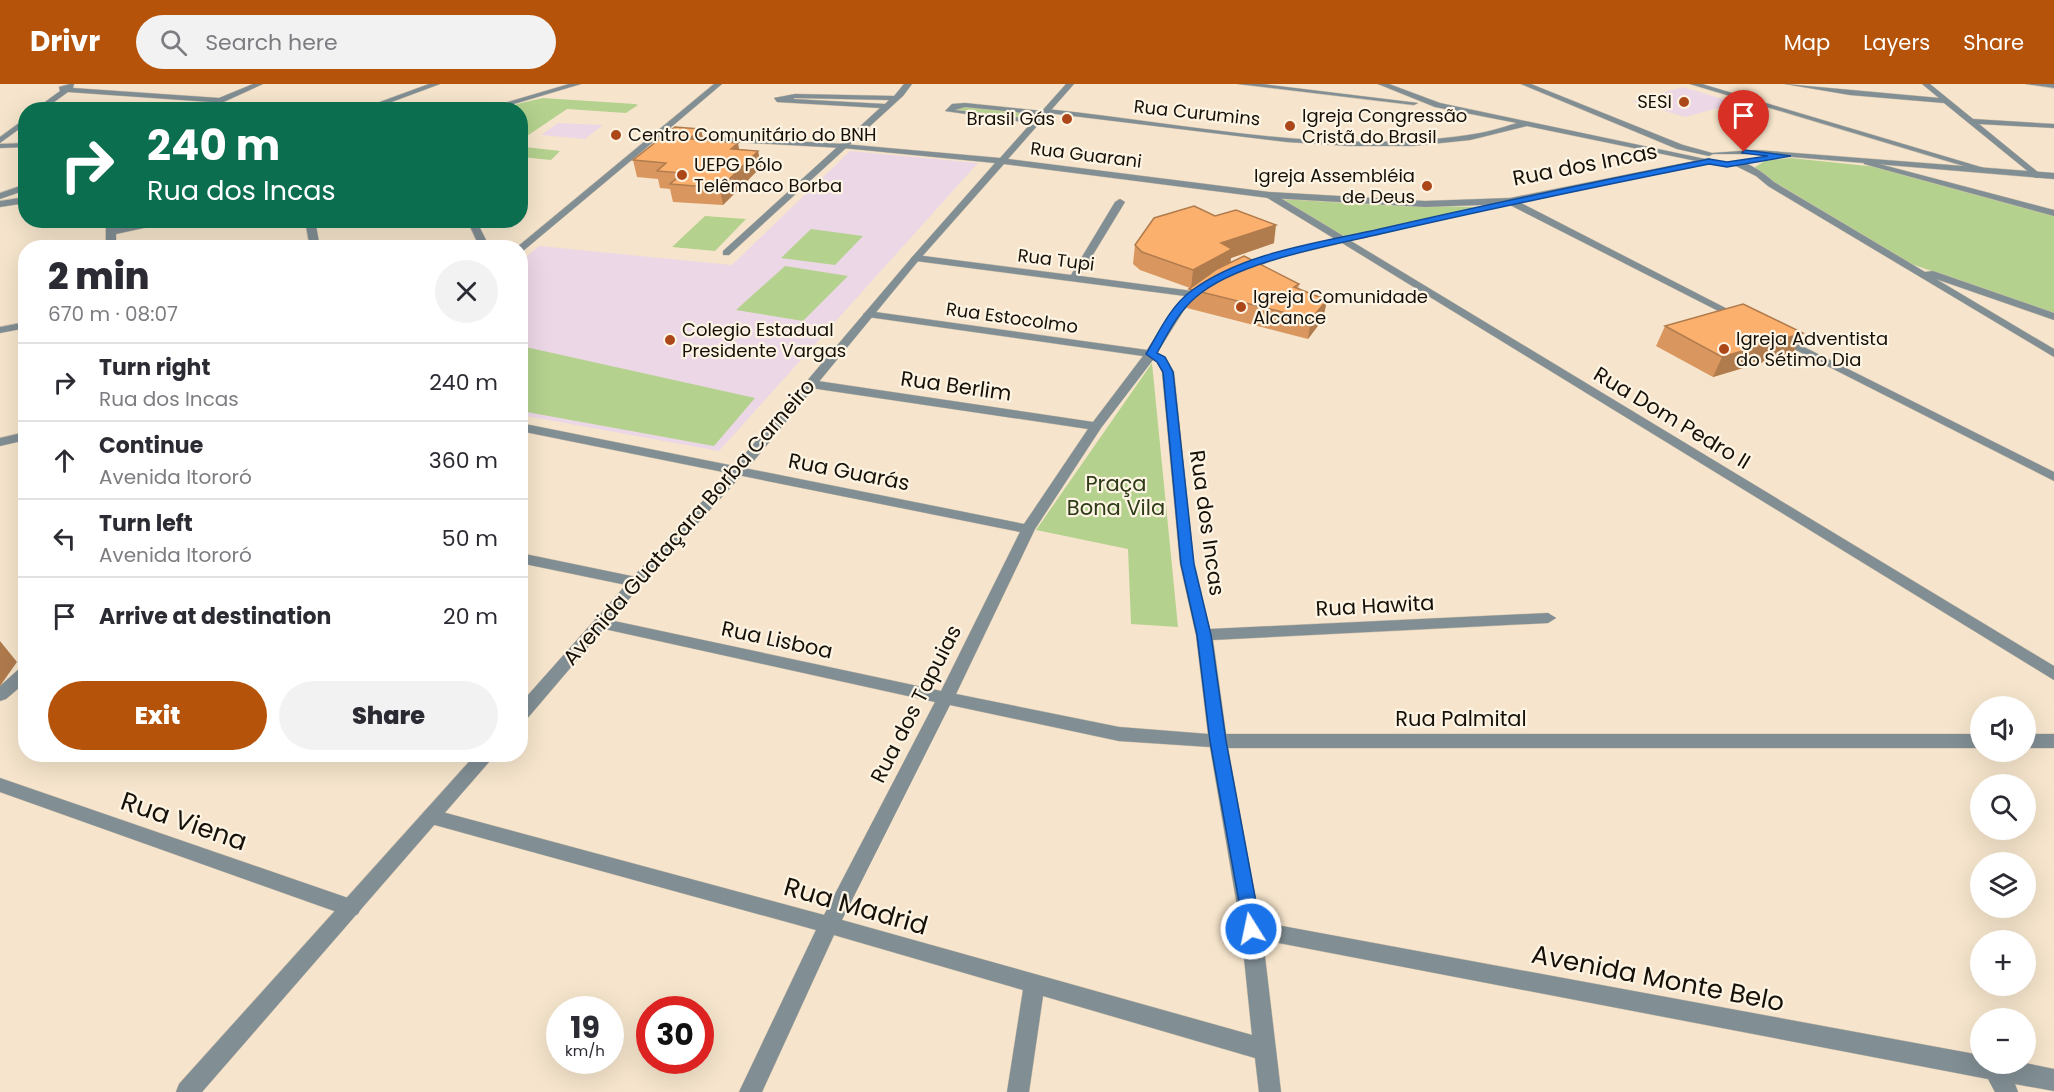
<!DOCTYPE html>
<meta charset="utf-8">
<style>
:root{--surface:#fff;--page:#f2f2f3;--text:#2b2b33;--muted:#7c7c81;--line:#e1e1e2;--accent:#b45309}
body{margin:0;font-family:Poppins,sans-serif;background:var(--page);color:var(--text);height:100vh;display:flex;flex-direction:column;font-size:22px;white-space:nowrap}
*{box-sizing:border-box;margin:0}
p{font-size:20px;color:var(--muted)}
.icon{flex:none;width:33px;height:33px;fill:none;stroke:currentColor;stroke-width:2;stroke-linecap:round;stroke-linejoin:round}
.map{position:relative;flex:1;overflow:hidden}
.drawer{position:absolute;left:18px;top:156px;width:510px;height:522px;display:flex;flex-direction:column;background:var(--surface);border-radius:24px;box-shadow:0 6px 24px #0002}
.drawer>*{flex:none}
.hud{position:absolute;left:18px;top:18px;width:510px;height:126px;border-radius:24px;box-shadow:0 6px 24px #0002;background:#0b6e4f;color:#fff;overflow:hidden}
.fabs{position:absolute;left:1970px;top:612px;display:grid;gap:12px}
.fabs a{display:grid;place-items:center;width:66px;height:66px;border-radius:50%;background:var(--surface);box-shadow:0 6px 24px #0002;font-size:30px}
.speed{position:absolute;left:546px;top:912px;display:flex;gap:12px;font-size:30px;font-weight:700;text-align:center}
.speed>*{display:grid;place-content:center;width:78px;height:78px;border-radius:50%;background:var(--surface);box-shadow:0 6px 24px #0002;line-height:1}
.speed small{font-size:15px;font-weight:400}
.speed .limit{border:9px solid #d22;background:#fff;color:#111}
.pin{position:absolute;display:grid;place-items:center;width:51px;height:51px;color:#fff;margin:-62px -26px;border-radius:50% 50% 50% 0;rotate:-45deg;box-shadow:0 0 6px #0007}
.pin .icon{rotate:45deg}
.me{position:absolute;width:66px;margin:-33px;rotate:350deg;stroke-linejoin:round;filter:drop-shadow(0 0 4px #0008)}
.turn{display:flex;align-items:center;gap:21px;height:126px;padding:0 30px;font-size:27px}
.turn .icon{width:78px;height:78px;stroke-width:2.5}
.turn b{display:block;font-size:42px;line-height:51px}
.round{display:grid;place-items:center;flex:none;width:63px;height:63px;border-radius:32px;background:var(--page)}
.head{display:flex;align-items:center;justify-content:space-between;height:102px;padding:0 30px}
h1{font-size:36px;font-weight:800;line-height:45px}
.primary-button{display:flex;gap:12px;margin-top:auto;padding:12px 30px}
.primary-button a{flex:1;height:69px;border-radius:36px;background:var(--accent);color:#fff;font-size:24px;font-weight:800;line-height:69px;text-align:center}
.primary-button a+a{background:var(--page);color:var(--text)}
ul{padding:0;list-style:none}
li{display:flex;align-items:center;gap:18px;height:78px;padding:0 30px;border-top:2px solid var(--line)}
li div{flex:1}
li b{display:block;font-size:22px}
li em{font-style:normal}
header{display:flex;align-items:center;gap:36px;box-sizing:border-box;height:84px;padding:0 30px;background:var(--accent);color:#fff}
header strong{font-size:28px}
nav{display:flex;gap:33px;margin-inline-start:auto;font-size:21px}
.search{width:420px;height:54px;background:var(--page);display:flex;align-items:center;gap:15px;box-sizing:border-box;padding:0 21px;border-radius:33px;color:var(--muted);font-size:22px}
.map>svg:first-child{display:block}
.education{fill:#ecd7e6}
.green{fill:#b4d18e}
.lines{fill:none;stroke-linecap:round;stroke-linejoin:round}
.minor-casing{stroke:#d2c3ad;stroke-width:1}
.tertiary-casing{stroke:#d2c3ad;stroke-width:1}
.minor{fill:#818e93;fill-rule:evenodd}
.tertiary{fill:#818e93;fill-rule:evenodd}
.wall{fill:#d9975f}
.shaded-wall{fill:#b07b4d}
.building{fill:#fcb06e;stroke:#b07b4d;stroke-width:1.5}
.route{fill:#1a73e8;stroke:#114b97;stroke-width:1.5}
.poi-dot{fill:#ac471a;stroke:#fef4e4;stroke-width:2}
.labels{text-anchor:middle;stroke-width:4.5;stroke-linejoin:round;paint-order:stroke}
.far-poi-label{font-size:18px;fill:#161108;stroke:#fef4e4;text-anchor:start}
.far-street-label{font-size:18px;fill:#161108;stroke:#fef4e4}
.street-label{font-size:21px;fill:#161108;stroke:#fef4e4}
.park-label{font-size:21px;fill:#2d3c17;stroke:#fef4e4}
.near-street-label{font-size:26px;fill:#161108;stroke:#fef4e4}
</style>
<header>
<strong>Drivr</strong>
<div class="search"><svg class="icon" aria-label="search" viewBox="0 0 24 24"><circle cx="10" cy="10" r="6"/><path d="M15 15l6 6"/></svg>Search here</div>
<nav><a>Map</a><a>Layers</a><a>Share</a></nav>
</header>
<div class="map">
<svg width="2054" height="1008" viewBox="0 0 2054 1008">
<rect width="100%" height="100%" fill="#f6e5cc"/>
<!-- education -->
<path class="education" d="M1683 3 1736 19 1685 33 1632 17Z
M558 39 603 41 585 55 541 51Z
M850 67 978 79 719 367 521 331 520 178 539 162 732 181Z"/>
<!-- green -->
<path class="green" d="M543 14 635 20 638 21 626 29 567 25 521 56 520 26 508 25 517 20Z
M957 22 1036 29 1029 37 952 27Z
M525 63 560 67 551 76 521 73V66Z
M1791 74 1877 83 2054 131V231L1906 178 1756 87 1755 83 1765 77Z
M1282 115 1399 122 1484 123 1342 154Z
M705 132 746 135 715 167 672 163Z
M811 145 863 152 835 181 781 174Z
M785 182 848 192 803 237 736 226Z
M520 262H521L755 314 714 362 521 327Z
M1152 279 1178 543 1131 540 1128 465 1036 446Z"/>
<g class="lines">
<defs>
<path id="minor" d="M70 0H74L73 4 219 14 253 0H263L206 26H195L211 18 68 8 43 26H34L60 7 59 3Z
M429 0H440L370 26H358Z
M569 0H581L494 26H481Z
M904 0H912L903 12 729 171H723V167L880 24 777 18 774 14 795 10 894 12ZM795 14 889 16 885 20 793 15Z
M1238 0H1262L1418 19 1414 21Z
M1378 0H1389L1440 19 1710 76 1706 79 1527 42 1470 56 1412 62H1350L1287 58 1048 29 1044 31 965 23 955 26 1040 36 1037 40 945 27 952 20 965 19 1043 27 1046 25C1185 39 1328 72 1468 51 1484 49 1501 44 1517 39L1435 23Z
M1690 0H1702L1994 87 1987 89Z
M1785 0 1939 14 1922 0H1930L1973 35 2054 40V44L1979 40 2039 89V93L2036 94 1944 19 1850 11Z
M2026 0H2054V4Z
M26 34V40L0 59V53Z
M26 59V63L0 64V60Z
M1864 76 2054 126V132L1864 80Z
M26 100V106L0 115V109Z
M1266 109H1272L1345 153 1513 115V119L1351 157 2054 582V596L1342 159 1279 174 1243 188H1235V184L1273 170 1335 155 1266 113Z
M26 113V119L0 123V117Z
M1120 115 1125 118 1080 192 1192 207 1204 200 1209 203 1184 226 1157 269 1166 274 1174 288 1194 480 1210 545 1548 529 1556 534 1548 539 1213 556 1226 650H1980V664H1228L1260 838 1980 971V980L2025 979 2054 985V1007L2015 1000 2018 1008H1995L1988 995 1263 856 1281 1008H1259L1255 974 1043 912 1029 1008H1007L1023 906 834 851 762 1008H739L816 846 424 738 422 733 424 728 431 725 824 831 935 618 600 544 592 539 600 534 941 607 1020 448 520 347V339L1024 440 1088 345 811 304 805 300 811 296 1093 338 1143 272 868 233 863 230 868 227 1147 266 1170 230 1185 212 916 177 911 174 916 171 1071 191 1115 118ZM1153 276 1157 278 1162 288 1180 480 1196 551 1208 650 1119 643 956 610 1035 445 1101 344ZM950 621 1119 657 1210 663 1241 845 1252 951 842 836Z
M106 136H116V144L159 136H181L116 150V164H106Z
M305 136H315L320 164H310Z
M467 136H476L490 164H480Z
M26 238V244L0 249V243Z
M26 348V356L0 362V354Z
M520 469 636 493 643 498 636 503 520 479Z
M2025 650H2054V664H2025Z
M0 694 351 815 358 818 361 824 358 830 351 833 0 708Z"/>
<path id="tertiary" d="M714 0H722L663 50 843 60 1000 74 1066 0H1074L1008 75 1269 108 1425 117 1510 114 1709 74 1713 77 1712 79 1519 118 1745 234 1736 236 1508 120 1425 123 1269 114 1004 80 919 176 743 390 641 501 526 636 520 638V620L631 495 733 384 913 172 995 79 843 64 658 54 523 167 520 168V164H516Z
M1521 0H1531L1683 61 1712 69 1756 66 2054 89V95L1756 70H1713L1709 72 1677 65Z
M1734 77C1748 77 1764 89 1774 98L1925 188 1933 187 2054 229V236L1936 195 2054 265V273L1768 102 1756 92 1734 81Z
M1778 250 2054 388V397L1774 255V251Z
M26 582V598L6 615 0 617V602L20 584Z
M476 670H496L202 1008H176L179 1000Z"/>
</defs>
<!-- minor casing -->
<use href="#minor" class="minor-casing"/>
<!-- tertiary casing -->
<use href="#tertiary" class="tertiary-casing"/>
<!-- minor -->
<use href="#minor" class="minor"/>
<!-- tertiary -->
<use href="#tertiary" class="tertiary"/>
</g>
<!-- wall -->
<path class="wall" d="M701 45 703 56 739 65 758 67 761 83 723 121 673 118 670 105 660 104 658 95 637 93 633 76Z
M1274 159 1231 174 1230 178 1299 200 1298 205 1327 216 1323 235 1308 255 1187 224 1190 204 1140 186 1133 180 1135 161Z
M1665 242 1793 269 1713 293 1656 262Z"/>
<!-- shaded-wall -->
<path class="shaded-wall" d="M701 45 704 61 689 55Z
M738 59 741 75 731 65Z
M758 67 761 83 723 121 720 104Z
M1276 141 1274 159 1231 174 1230 184 1191 205 1193 186 1221 159Z
M1327 216 1323 235 1308 255 1311 235Z
M1803 249 1793 269 1713 293 1722 273Z
M0 557 17 578 0 602Z"/>
<!-- building -->
<path class="building" d="M675 43 701 45 689 55 738 59 731 65 758 67 720 104 670 100 683 89 657 87 666 79 633 76Z
M1194 122 1215 132 1236 126 1276 141 1221 159 1232 165 1193 186 1142 168 1135 161 1154 134Z
M1244 172 1299 200 1294 203 1327 216 1311 235 1189 205 1217 185Z
M1743 220 1803 249 1722 273 1665 242Z"/>
<!-- route -->
<path class="route" d="M1744 66 1791 72 1727 83 1709 80C1599 102 1489 125 1380 150 1328 162 1236 178 1196 213 1178 228 1168 249 1157 269L1165 273 1173 288 1194 480 1211 551 1226 657 1261 845 1258 851 1251 853 1245 851 1210 657 1197 551 1181 480 1163 288 1157 278 1146 270C1159 248 1170 223 1191 207 1244 168 1318 159 1380 145 1489 120 1599 97 1709 75L1727 78 1768 72 1742 69Z"/>
<!-- markers -->
<g class="poi-dot">
<circle cx="1684" cy="18" r="6"/>
<circle cx="1067" cy="35" r="6"/>
<circle cx="1290" cy="42" r="6"/>
<circle cx="616" cy="51" r="6"/>
<circle cx="682" cy="91" r="6"/>
<circle cx="1427" cy="102" r="6"/>
<circle cx="1241" cy="223" r="6"/>
<circle cx="670" cy="256" r="6"/>
<circle cx="1724" cy="265" r="6"/>
</g>
<g class="labels">
<!-- far-poi labels -->
<g class="far-poi-label">
<text x="1672" y="24" text-anchor="end">SESI</text>
<text x="1302" y="38">Igreja Congressão<tspan x="1302" dy="21">Cristã do Brasil</tspan></text>
<text x="1055" y="41" text-anchor="end">Brasil Gás</text>
<text x="628" y="57">Centro Comunitário do BNH</text>
<text x="694" y="87">UEPG Pólo<tspan x="694" dy="21">Telêmaco Borba</tspan></text>
<text x="1415" y="98" text-anchor="end">Igreja Assembléia<tspan x="1415" dy="21">de Deus</tspan></text>
<text x="1253" y="219">Igreja Comunidade<tspan x="1253" dy="21">Alcance</tspan></text>
<text x="682" y="252">Colegio Estadual<tspan x="682" dy="21">Presidente Vargas</tspan></text>
<text x="1736" y="261">Igreja Adventista<tspan x="1736" dy="21">do Sétimo Dia</tspan></text>
</g>
<!-- far-street labels -->
<g class="far-street-label">
<text transform="translate(1197 29) rotate(6)" y="6">Rua Curumins</text>
<text transform="translate(1086 71) rotate(7)" y="6">Rua Guarani</text>
<text transform="translate(1056 176) rotate(7)" y="6">Rua Tupi</text>
<text transform="translate(1012 234) rotate(8)" y="6">Rua Estocolmo</text>
</g>
<!-- street labels -->
<g class="street-label">
<text transform="translate(1585 81) rotate(-11)" y="7">Rua dos Incas</text>
<text transform="translate(956 302) rotate(8)" y="7">Rua Berlim</text>
<text transform="translate(1672 334) rotate(31)" y="7">Rua Dom Pedro II</text>
<text transform="translate(849 388) rotate(11)" y="7">Rua Guarás</text>
<text transform="translate(689 438) rotate(-49)" y="7">Avenida Guataçara Borba Carneiro</text>
<text transform="translate(1207 439) rotate(82)" y="7">Rua dos Incas</text>
<text transform="translate(1375 522) rotate(-3)" y="7">Rua Hawita</text>
<text transform="translate(777 556) rotate(12)" y="7">Rua Lisboa</text>
<text transform="translate(916 620) rotate(-63)" y="7">Rua dos Tapuias</text>
<text x="1461" y="642">Rua Palmital</text>
</g>
<!-- park labels -->
<g class="park-label">
<text x="1116" y="407">Praça<tspan x="1116" dy="24">Bona Vila</tspan></text>
</g>
<!-- near-street labels -->
<g class="near-street-label">
<text transform="translate(184 737) rotate(19)" y="9">Rua Viena</text>
<text transform="translate(856 822) rotate(16)" y="9">Rua Madrid</text>
<text transform="translate(1658 894) rotate(11)" y="9">Avenida Monte Belo</text>
</g>
</g>
</svg>
<div class="fabs">
<a><svg class="icon" aria-label="sound" viewBox="0 0 24 24"><path d="M4 9h4l5-4v14l-5-4H4zM17 9q2 3 0 6"/></svg></a>
<a><svg class="icon" aria-label="search" viewBox="0 0 24 24"><circle cx="10" cy="10" r="6"/><path d="M15 15l6 6"/></svg></a>
<a><svg class="icon" aria-label="layers" viewBox="0 0 24 24"><path d="M12 4l9 5-9 5-9-5zM3 14l9 5 9-5"/></svg></a>
<a>+</a>
<a>−</a>
</div>
<div class="speed"><div>19<small>km/h</small></div><div class="limit">30</div></div>
<div class="pin" style="left:1744px;top:68px;background:#d93025"><svg class="icon" aria-label="arrive" viewBox="0 0 24 24"><path d="M6 21V4h12l-3 4 3 4H6"/></svg></div>
<svg class="me" style="left:1251px;top:845px" viewBox="-20 -20 40 40"><circle r="17" fill="#1a73e8" stroke="#fff" stroke-width="3"/><path d="M0-11L8 9 0 5-8 9z" fill="#fff"/></svg>
<div class="hud">
<div class="turn"><svg class="icon" aria-label="right" viewBox="0 0 24 24"><path d="M7 20v-9h11M14 6l5 5-5 5"/></svg><div><b>240 m</b>Rua dos Incas</div></div>
</div>
<section class="drawer">
<div class="head"><div><h1>2 min</h1><p>670 m · 08:07</p></div><a class="round"><svg class="icon" aria-label="close" viewBox="0 0 24 24"><path d="M6 6l12 12M18 6L6 18"/></svg></a></div>
<ul>
<li><svg class="icon" aria-label="right" viewBox="0 0 24 24"><path d="M7 20v-9h11M14 6l5 5-5 5"/></svg><div><b>Turn right</b><p>Rua dos Incas</p></div><em>240 m</em></li>
<li><svg class="icon" aria-label="ahead" viewBox="0 0 24 24"><path d="M12 20V5M6 11l6-6 6 6"/></svg><div><b>Continue</b><p>Avenida Itororó</p></div><em>360 m</em></li>
<li><svg class="icon" aria-label="left" viewBox="0 0 24 24"><path d="M17 20v-9H6M10 6l-5 5 5 5"/></svg><div><b>Turn left</b><p>Avenida Itororó</p></div><em>50 m</em></li>
<li><svg class="icon" aria-label="arrive" viewBox="0 0 24 24"><path d="M6 21V4h12l-3 4 3 4H6"/></svg><div><b>Arrive at destination</b></div><em>20 m</em></li>
</ul>
<div class="primary-button"><a>Exit</a><a>Share</a></div>
</section>
</div>
